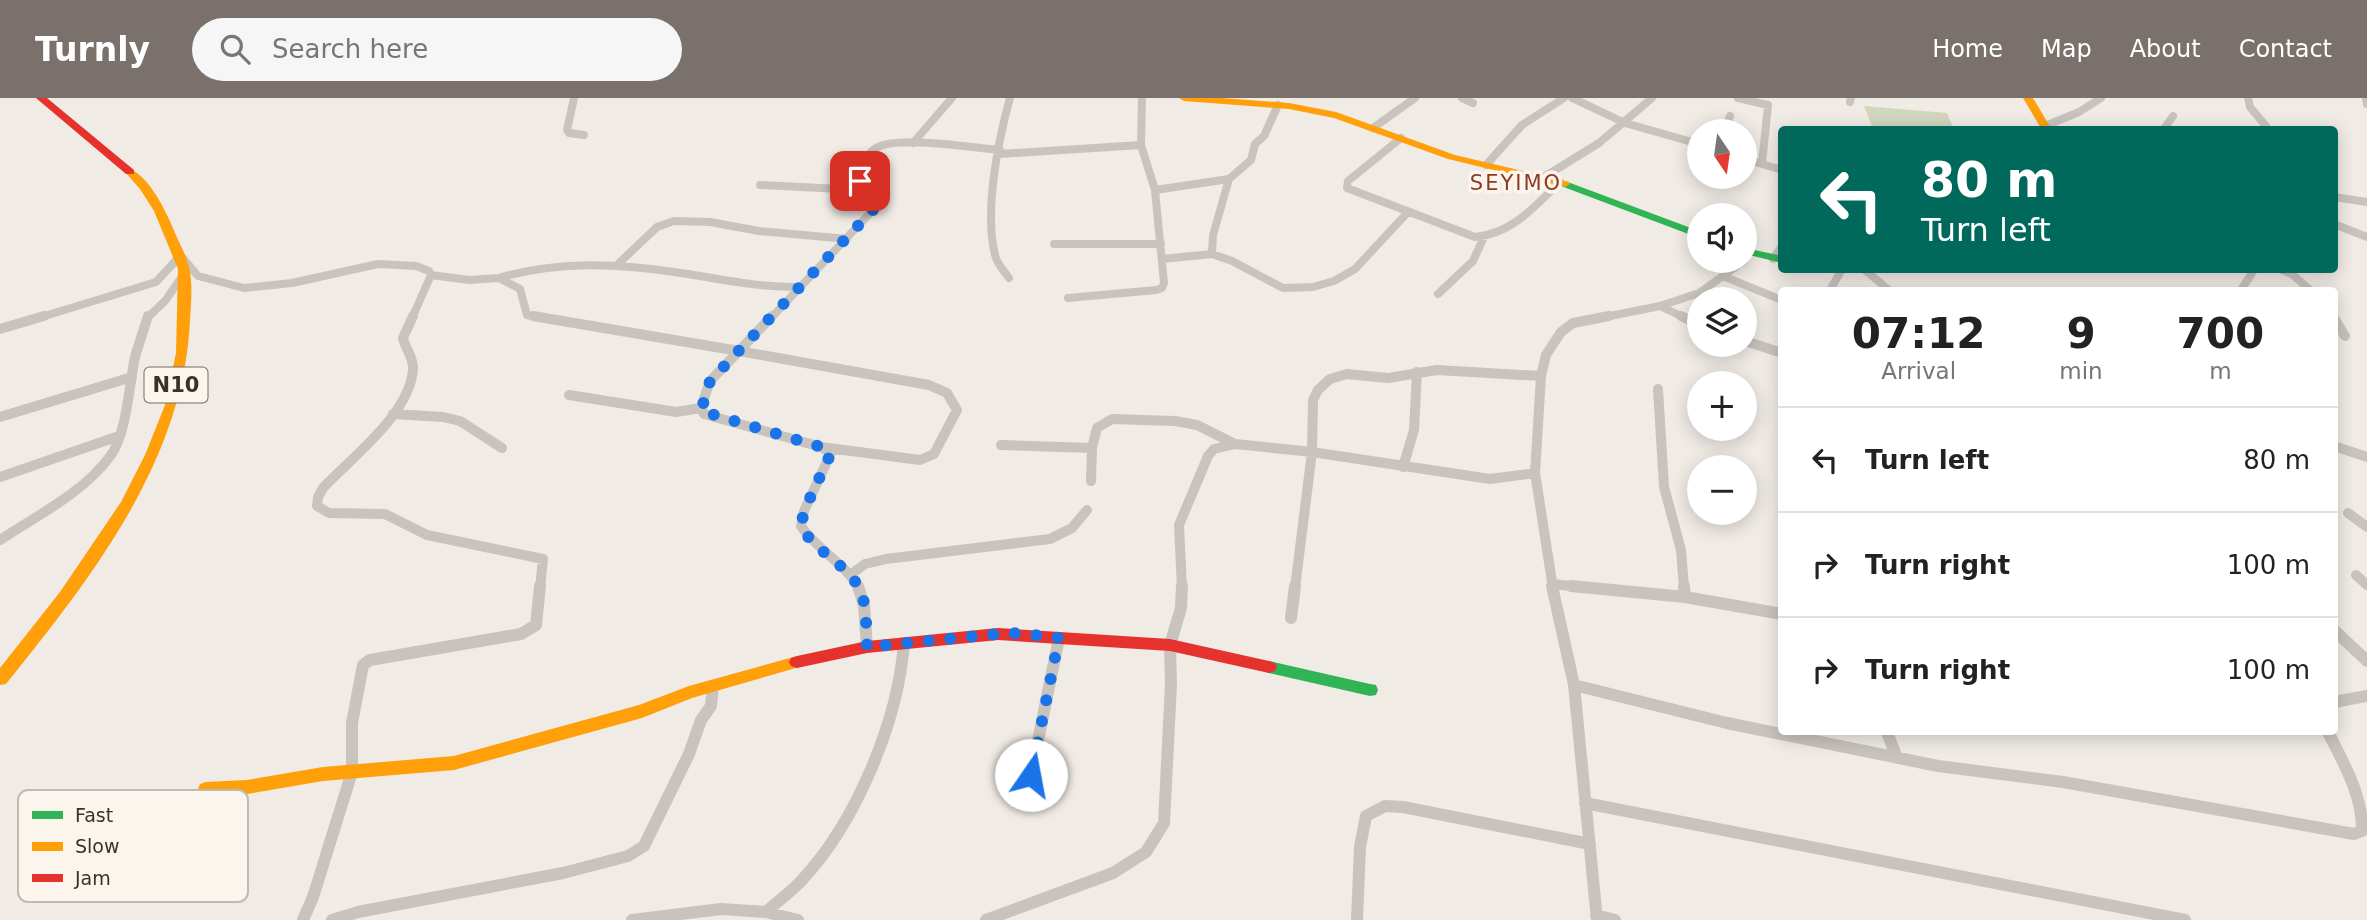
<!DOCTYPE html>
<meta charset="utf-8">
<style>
:root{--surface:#fff;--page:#f6f6f6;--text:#222;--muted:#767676;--line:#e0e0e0;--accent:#7a716c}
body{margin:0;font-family:"DejaVu Sans",sans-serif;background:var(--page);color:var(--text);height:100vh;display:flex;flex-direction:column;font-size:26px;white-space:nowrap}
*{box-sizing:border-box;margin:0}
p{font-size:23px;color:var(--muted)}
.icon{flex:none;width:38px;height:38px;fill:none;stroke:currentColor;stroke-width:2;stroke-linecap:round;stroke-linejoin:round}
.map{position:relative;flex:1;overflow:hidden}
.sheet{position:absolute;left:1778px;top:189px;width:560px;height:448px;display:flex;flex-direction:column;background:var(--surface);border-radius:7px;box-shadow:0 4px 18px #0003}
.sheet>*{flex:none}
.top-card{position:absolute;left:1778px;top:28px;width:560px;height:147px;border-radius:7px;box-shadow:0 4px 18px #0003;background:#00695c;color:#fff;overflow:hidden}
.needle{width:46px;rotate:167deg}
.tools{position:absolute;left:1687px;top:21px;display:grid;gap:14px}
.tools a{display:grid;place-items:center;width:70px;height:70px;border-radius:50%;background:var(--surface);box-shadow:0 4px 18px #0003;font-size:35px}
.pin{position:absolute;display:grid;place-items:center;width:60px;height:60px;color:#fff;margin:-30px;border-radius:14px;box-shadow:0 4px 10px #0006}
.me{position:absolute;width:77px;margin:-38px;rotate:12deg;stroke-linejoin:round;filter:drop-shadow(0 0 5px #0008)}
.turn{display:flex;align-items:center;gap:24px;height:147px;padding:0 28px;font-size:32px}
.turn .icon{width:91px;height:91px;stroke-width:2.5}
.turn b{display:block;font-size:49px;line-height:60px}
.eta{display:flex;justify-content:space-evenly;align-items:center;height:119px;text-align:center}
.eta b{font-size:42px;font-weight:700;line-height:49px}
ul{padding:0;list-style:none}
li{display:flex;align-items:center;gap:21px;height:105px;padding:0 28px;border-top:2px solid var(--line)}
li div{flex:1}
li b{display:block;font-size:26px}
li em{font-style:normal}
header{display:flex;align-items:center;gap:42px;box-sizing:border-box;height:98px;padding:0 35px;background:var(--accent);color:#fff}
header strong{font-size:33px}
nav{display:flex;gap:38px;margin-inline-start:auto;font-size:24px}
.search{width:490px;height:63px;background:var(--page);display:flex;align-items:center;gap:18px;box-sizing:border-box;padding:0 24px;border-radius:38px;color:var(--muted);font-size:26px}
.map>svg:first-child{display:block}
.green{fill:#d1d6bf}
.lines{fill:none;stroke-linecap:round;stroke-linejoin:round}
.street-far2{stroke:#c9c3be;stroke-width:8}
.street-far1{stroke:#c9c3be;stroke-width:10}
.street{stroke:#c9c3be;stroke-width:12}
.fast{fill:#30b455;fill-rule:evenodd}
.slow{fill:#ff9f0a;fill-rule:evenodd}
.jam{fill:#e5322d;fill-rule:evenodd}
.route{stroke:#1a73e8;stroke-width:12;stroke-dasharray:0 21.6}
.labels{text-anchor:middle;stroke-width:7;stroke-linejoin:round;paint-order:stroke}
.far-quarter-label{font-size:21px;letter-spacing:2px;fill:#8c3b22;stroke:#fbf5ee}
.shield{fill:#fbf5ee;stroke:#756b66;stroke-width:2}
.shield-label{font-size:21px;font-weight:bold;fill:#3b302b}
.key{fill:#fbf5ee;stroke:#c1bab4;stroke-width:2}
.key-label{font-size:19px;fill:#3b302b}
</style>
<header>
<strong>Turnly</strong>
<div class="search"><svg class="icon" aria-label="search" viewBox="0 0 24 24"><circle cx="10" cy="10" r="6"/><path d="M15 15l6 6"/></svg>Search here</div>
<nav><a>Home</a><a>Map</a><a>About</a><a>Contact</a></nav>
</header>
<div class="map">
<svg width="2367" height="822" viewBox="0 0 2367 822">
<rect width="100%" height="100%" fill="#f0ebe5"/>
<!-- green -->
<path class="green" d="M1864 8 1947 15 1954 31H1873Z"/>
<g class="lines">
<!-- street-far2 -->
<path class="street-far2" d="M574 0 567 32 569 35 584 37
M1462 0 1473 5
M1572 0 1625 25 1699 46
M1738 0 1768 7 1762 66
M2248 0 2250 9 2266 28 2265 32
M2366 0 2367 6
M1850 4 1851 0
M2045 28 2079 14 2101 0
M1373 30 1415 0
M2163 32 2173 18
M1724 33 1730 18
M1401 40 1348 83 1347 90 1475 139C1512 136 1535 108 1560 84
M913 45 952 0
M1000 56 1141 47
M1745 61 1782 72
M1486 67 1522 27 1564 0
M1544 79 1599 45 1652 0
M760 87 841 91 860 86
M1155 92 1229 81
M2334 99 2367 104
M2334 126 2367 139
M1054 146H1161
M177 153 198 178 244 190 292 185 378 166 416 168 429 173 431 177 469 182 499 180 520 191 527 217 544 220
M1212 156 1213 137 1229 81 1251 62 1255 46 1264 38 1278 7
M1162 161 1212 156 1232 163 1283 190 1313 189 1334 183 1355 171 1408 114
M1773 161 1782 148
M616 168 657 129 674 123 710 124 759 133 847 141
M2282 172 2292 176 2310 192
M1866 173 1889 192
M1725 179 1782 202
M499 180C556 163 615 165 674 174 716 180 758 190 801 189
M1009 180C1004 173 997 166 995 157 984 114 998 43 1010 0
M1830 192 1841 173
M2241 192 2254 172
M1438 196 1473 163 1484 139
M1068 200 1156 192 1162 190 1164 185 1155 92 1141 47 1142 0
M1660 208 1685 220
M38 220 156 184 179 159
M147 220 165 203 183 177
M412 220 431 177
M771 220 873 112 880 96 862 89C860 77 864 57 876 50 898 37 973 50 1000 52
M1600 220 1660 208 1699 195 1744 163"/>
<!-- street-far1 -->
<path class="street-far1" d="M413 218 403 240C405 250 414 260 413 271 410 316 352 359 323 390L318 399 317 408 329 415 385 416 427 437 543 461 540 490
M533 218 739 253 772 218
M1681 218 1699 226
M2334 220 2345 238
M0 231 44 218
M1745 243 1782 255
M739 253 929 287 947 295 957 312 934 356 920 362 821 349 704 316 701 310 710 283Z
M1658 291 1664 389 1681 452 1684 490
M569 297 676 314 701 310
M393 316 443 319 460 323 502 350
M0 319 132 279
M1001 347 1092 350
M2334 348 2367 359
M821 349 831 355 804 413 801 428C817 452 845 465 859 490
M1403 369 1414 332 1417 274
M0 379 119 338
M1091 383 1092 350 1097 330 1112 321 1175 323 1197 327 1233 345
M2348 415 2367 429
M0 442C36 418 85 394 111 357 127 334 129 287 135 259 139 245 144 231 148 218
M850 477 865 466 886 461 1050 441 1072 430 1087 412
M2356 477 2367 487
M1552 486 1589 490
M1182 490 1179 427 1208 358 1214 351 1235 346 1312 354 1490 381 1535 375
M1295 490 1312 354 1313 302 1318 292 1330 281 1347 276 1388 280 1437 272 1541 278
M1553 490 1535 375 1541 278 1546 257 1561 234 1573 225 1609 218"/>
<!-- street -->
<path class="street" d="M858 488 864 507 867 549
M1552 488 1574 587 1597 822
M1571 488 1685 499 1684 488
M1685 499 1782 516
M1291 520 1295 488
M2334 532 2367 563
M1574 587 1727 625 1938 668 2063 684 2354 736 2362 733C2363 698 2343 664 2328 634
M2334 604 2367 598
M1887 634 1897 660
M1031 677 1059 540
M1585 705 2185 822
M766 814 798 822
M1596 817 1615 822
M303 822 313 799 352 674V625L363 567 370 562 521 536 536 527 540 488
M332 822 358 814 563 775 628 758 644 748 689 656 701 622 711 608 713 588
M632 822 721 811 766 814C778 803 791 794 802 782 856 724 898 624 904 545
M986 822 1113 775 1146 754 1164 725 1171 586 1170 547 1181 510 1182 488
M1357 822 1360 749 1366 718 1385 708 1403 709 1590 746"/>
<!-- fast -->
<path class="fast" d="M1565 83 1699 133V140L1561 88 1560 86Z
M1745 150 1782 158V165L1745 156Z
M1269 563 1370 586 1376 587 1378 592 1376 597 1370 598 1269 575 1263 573 1261 569 1263 565Z"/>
<!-- slow -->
<path class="slow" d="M1179 0H1222L1289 5 1336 14 1455 57 1569 84 1570 86 1565 89 1448 61 1334 20 1289 11 1184 3Z
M2023 0H2033L2052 32H2042Z
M130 71C150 79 167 115 175 135 180 146 186 157 189 169 193 186 191 205 190 222 184 363 91 480 6 586L0 587V570L60 494 121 404 145 357 165 307 176 255 178 171 154 113 140 91 125 74Z
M1829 172H1892L1886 175H1834Z
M797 558 803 560 805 564 803 568 692 600 642 620 454 672 323 683 247 696 206 698 200 696 198 691 200 686 206 684 247 682 323 669 454 658 639 607 689 588Z"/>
<!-- jam -->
<path class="jam" d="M36 0H47L134 72V76H126Z
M998 530 1170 541 1269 563 1275 565 1277 569 1275 573 1269 575 1170 553 998 542 867 555 797 570 791 568 789 564 791 560 797 558 867 543Z"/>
</g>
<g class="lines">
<!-- route -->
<path class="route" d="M860 83 862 89 880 96 873 112 710 283 701 313 821 349 831 355 804 413 801 428C815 455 849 466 861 494 867 510 866 532 867 549L998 536 1018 535 1059 540 1031 677"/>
</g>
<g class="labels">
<!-- far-quarter labels -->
<g class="far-quarter-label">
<text x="1516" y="92">SEYIMO</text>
</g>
<!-- shield labels -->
<rect class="shield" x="144.5" y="269.5" width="63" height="35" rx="5"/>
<g class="shield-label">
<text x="176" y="294">N10</text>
</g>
</g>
<!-- legend -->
<rect x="18" y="692" width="230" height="112" rx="10" class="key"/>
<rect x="32" y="713" width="31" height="8" fill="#30b455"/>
<rect x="32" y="744" width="31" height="9" fill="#ff9f0a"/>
<rect x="32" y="776" width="31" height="8" fill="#e5322d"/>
<g class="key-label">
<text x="75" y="724">Fast</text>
<text x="75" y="755">Slow</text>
<text x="75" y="787">Jam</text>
</g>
</svg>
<div class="tools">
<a><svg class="needle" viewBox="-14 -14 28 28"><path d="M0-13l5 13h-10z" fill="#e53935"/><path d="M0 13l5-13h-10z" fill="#767676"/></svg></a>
<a><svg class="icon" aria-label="sound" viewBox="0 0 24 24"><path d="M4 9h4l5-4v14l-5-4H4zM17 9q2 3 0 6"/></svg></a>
<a><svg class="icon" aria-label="layers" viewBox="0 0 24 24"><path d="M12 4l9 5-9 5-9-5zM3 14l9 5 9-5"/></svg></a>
<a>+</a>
<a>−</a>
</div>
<div class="pin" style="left:860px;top:83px;background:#d93025"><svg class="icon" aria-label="arrive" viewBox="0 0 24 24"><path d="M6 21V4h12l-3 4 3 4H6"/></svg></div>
<svg class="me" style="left:1031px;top:677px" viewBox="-20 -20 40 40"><circle r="19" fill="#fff"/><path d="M0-13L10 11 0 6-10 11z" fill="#1a73e8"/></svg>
<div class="top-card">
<div class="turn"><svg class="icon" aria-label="left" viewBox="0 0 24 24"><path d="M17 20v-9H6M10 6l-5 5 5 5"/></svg><div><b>80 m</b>Turn left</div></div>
</div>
<section class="sheet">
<div class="eta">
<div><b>07:12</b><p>Arrival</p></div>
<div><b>9</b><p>min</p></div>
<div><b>700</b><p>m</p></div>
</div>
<ul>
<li><svg class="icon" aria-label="left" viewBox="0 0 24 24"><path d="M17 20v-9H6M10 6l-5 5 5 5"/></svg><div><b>Turn left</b></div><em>80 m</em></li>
<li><svg class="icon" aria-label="right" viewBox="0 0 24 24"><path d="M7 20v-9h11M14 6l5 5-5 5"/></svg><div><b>Turn right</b></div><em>100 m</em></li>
<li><svg class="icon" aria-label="right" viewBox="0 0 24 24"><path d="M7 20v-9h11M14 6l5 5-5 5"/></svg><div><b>Turn right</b></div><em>100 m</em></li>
</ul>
</section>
</div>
